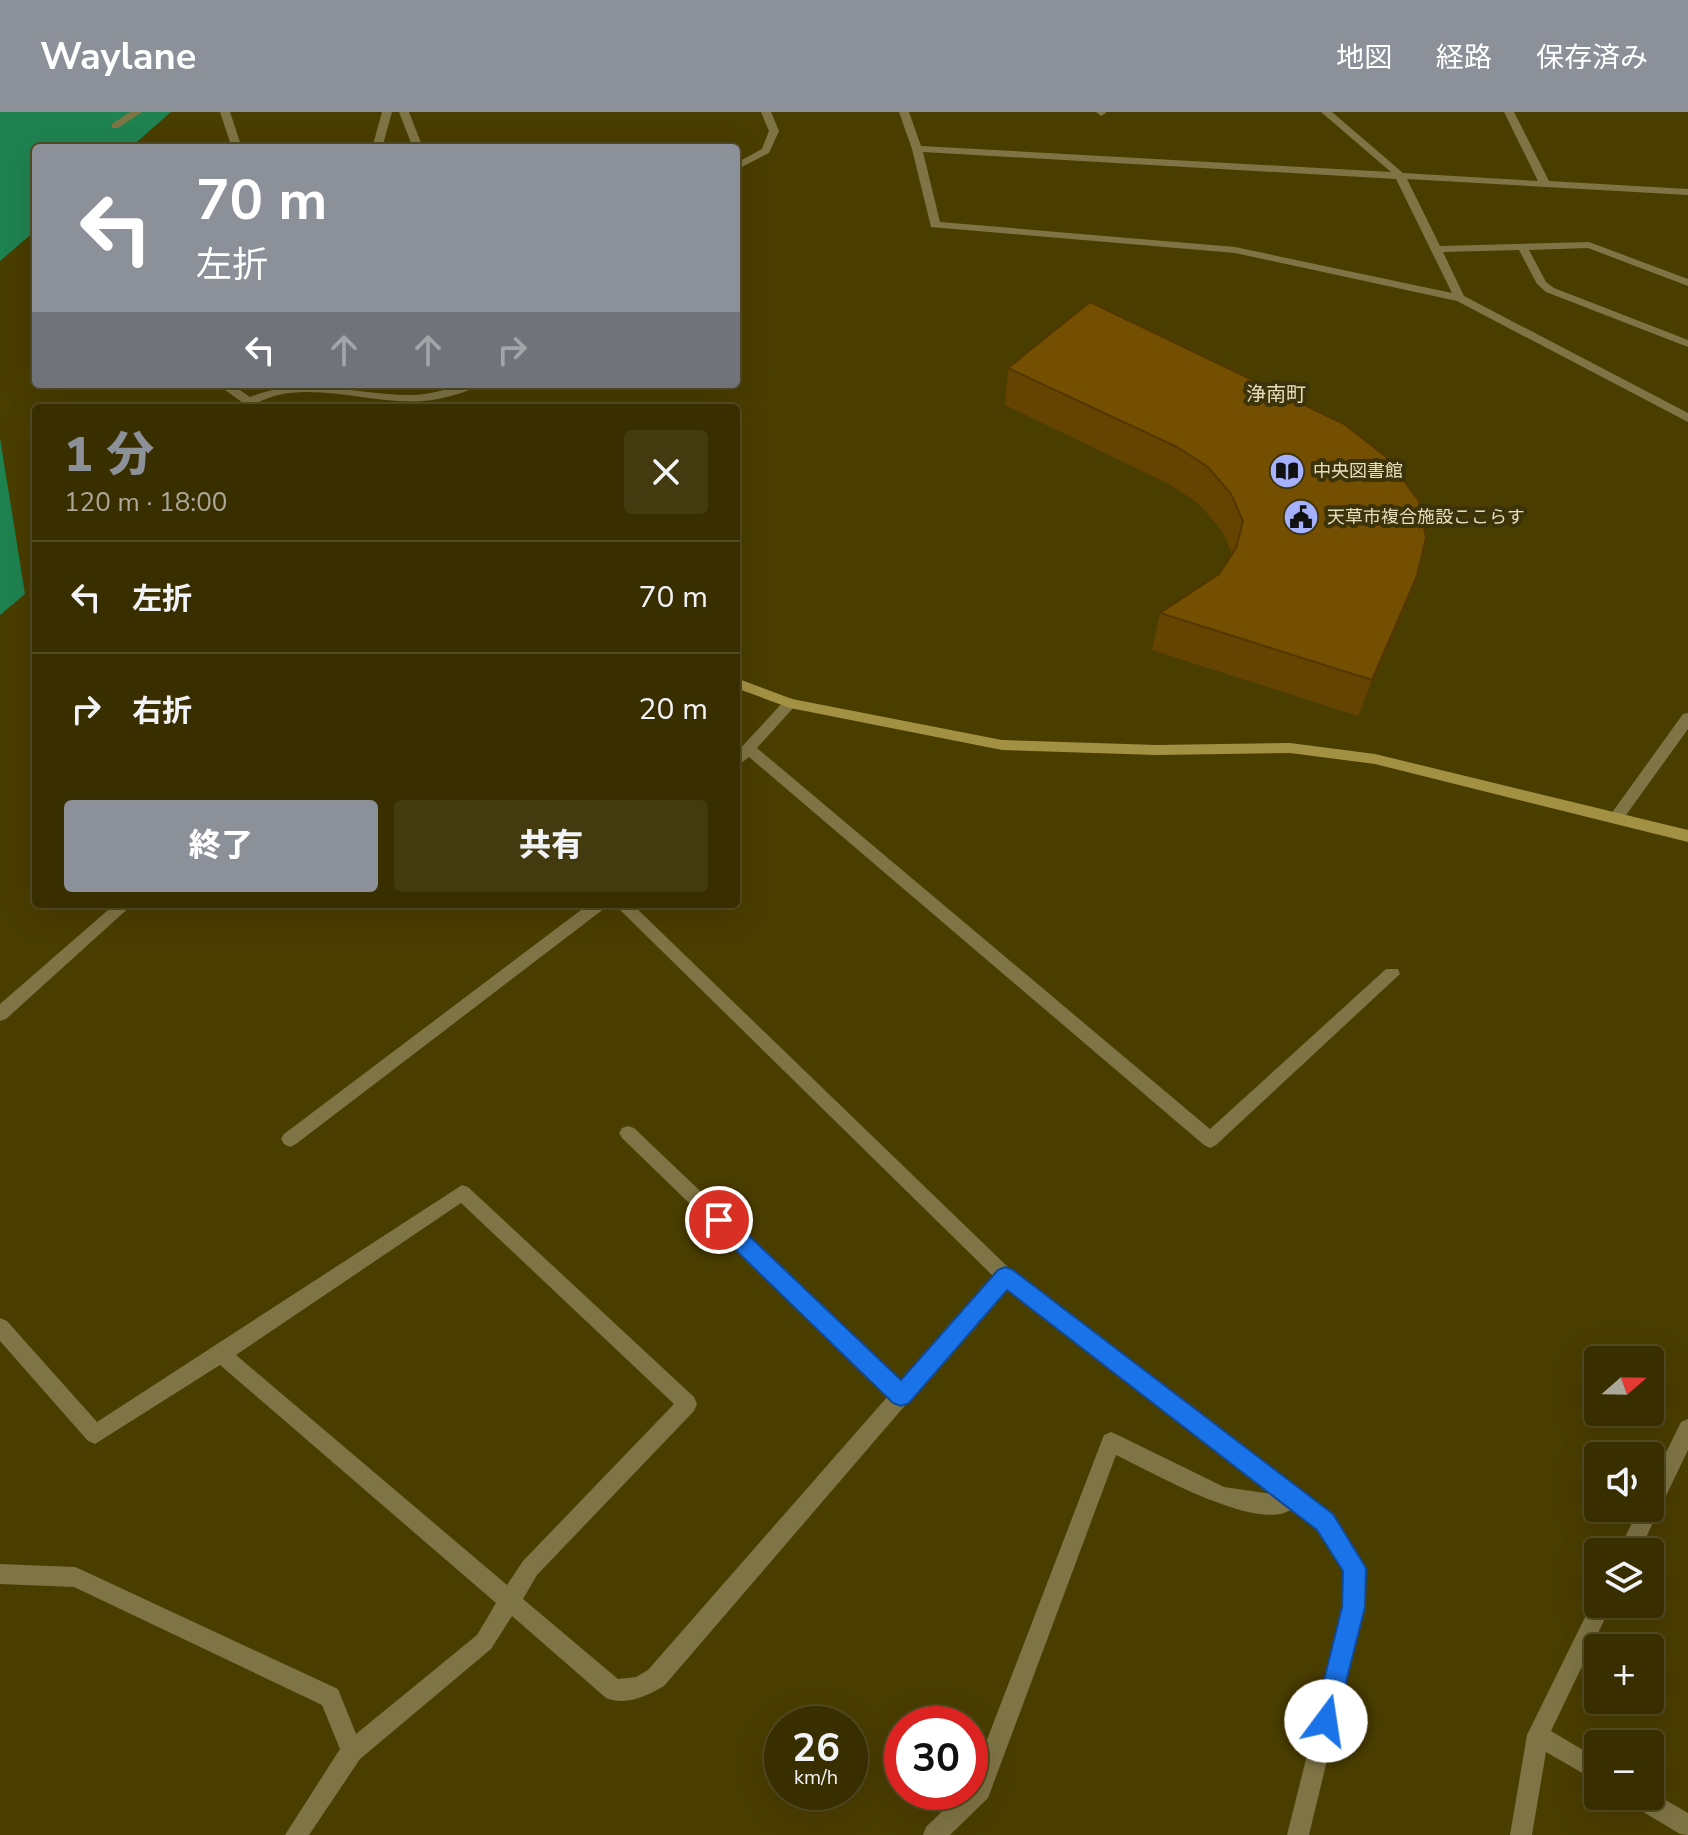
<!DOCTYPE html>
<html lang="ja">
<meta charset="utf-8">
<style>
:root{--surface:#382e00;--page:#433a0f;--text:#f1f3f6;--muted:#aba899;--line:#524a22;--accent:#8c9099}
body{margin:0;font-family:"Nunito Sans","Noto Sans JP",sans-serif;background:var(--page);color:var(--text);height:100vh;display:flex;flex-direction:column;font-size:30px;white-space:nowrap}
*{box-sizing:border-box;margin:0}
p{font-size:26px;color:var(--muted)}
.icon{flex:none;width:44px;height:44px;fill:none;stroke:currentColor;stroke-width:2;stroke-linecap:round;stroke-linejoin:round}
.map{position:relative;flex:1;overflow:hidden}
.drawer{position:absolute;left:32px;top:292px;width:708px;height:504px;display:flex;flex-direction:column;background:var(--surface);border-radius:8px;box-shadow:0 8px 32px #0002,0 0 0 2px var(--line)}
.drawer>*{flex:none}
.banner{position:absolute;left:32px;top:32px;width:708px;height:244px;border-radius:8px;box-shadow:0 8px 32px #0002,0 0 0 2px var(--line);background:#8c9099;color:#fff;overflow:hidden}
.needle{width:52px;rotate:70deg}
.tools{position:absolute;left:1584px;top:1234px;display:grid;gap:16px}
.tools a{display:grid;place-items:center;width:80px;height:80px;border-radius:8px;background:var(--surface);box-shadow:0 8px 32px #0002,0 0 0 2px var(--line);font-size:40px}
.speed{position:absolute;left:764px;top:1594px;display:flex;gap:16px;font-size:40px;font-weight:700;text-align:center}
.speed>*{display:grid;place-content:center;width:104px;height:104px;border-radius:50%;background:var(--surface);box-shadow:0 8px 32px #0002,0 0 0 2px var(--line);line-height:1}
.speed small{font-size:20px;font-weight:400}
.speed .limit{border:12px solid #d22;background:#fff;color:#111}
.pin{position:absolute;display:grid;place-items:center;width:68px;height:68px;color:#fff;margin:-34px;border:4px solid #fff;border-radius:50%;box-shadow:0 2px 8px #0007}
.me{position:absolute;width:88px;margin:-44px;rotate:14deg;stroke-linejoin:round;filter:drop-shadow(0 0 6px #0008)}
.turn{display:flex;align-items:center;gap:28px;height:168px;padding:0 32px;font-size:36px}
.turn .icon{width:104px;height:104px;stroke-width:2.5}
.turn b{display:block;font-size:56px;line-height:68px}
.lanes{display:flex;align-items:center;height:76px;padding:0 32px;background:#0003;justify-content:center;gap:40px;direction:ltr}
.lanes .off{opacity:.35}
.round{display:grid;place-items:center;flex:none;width:84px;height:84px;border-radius:8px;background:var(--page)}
.overview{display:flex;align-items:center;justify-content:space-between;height:136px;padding:0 32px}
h1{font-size:48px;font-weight:800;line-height:60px;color:var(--accent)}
.button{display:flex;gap:16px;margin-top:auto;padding:16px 32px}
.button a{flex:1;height:92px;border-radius:8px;background:var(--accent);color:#fff;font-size:32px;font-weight:800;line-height:92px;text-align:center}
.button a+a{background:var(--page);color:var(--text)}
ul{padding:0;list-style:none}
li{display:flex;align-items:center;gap:24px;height:112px;padding:0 32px;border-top:2px solid var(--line)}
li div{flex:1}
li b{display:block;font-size:30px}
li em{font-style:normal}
header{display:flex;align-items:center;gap:48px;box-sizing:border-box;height:112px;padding:0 40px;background:var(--accent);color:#fff}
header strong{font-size:38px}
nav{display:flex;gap:44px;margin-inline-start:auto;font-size:28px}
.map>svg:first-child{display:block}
.forest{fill:#1f8251}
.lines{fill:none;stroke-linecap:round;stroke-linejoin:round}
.street{fill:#7f7445;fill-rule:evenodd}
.secondary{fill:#a39143;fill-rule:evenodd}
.wall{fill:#654401}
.shaded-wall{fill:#523701}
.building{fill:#754f01;stroke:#523701;stroke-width:2}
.route{fill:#1a73e8;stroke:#114b97;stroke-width:2}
.labels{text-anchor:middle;stroke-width:8;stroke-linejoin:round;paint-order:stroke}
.far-poi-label{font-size:18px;fill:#e7dfbb;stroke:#3c330b;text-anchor:start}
.far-quarter-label{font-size:20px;fill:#e7dfbb;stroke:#3c330b}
</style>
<header>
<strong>Waylane</strong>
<nav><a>地図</a><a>経路</a><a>保存済み</a></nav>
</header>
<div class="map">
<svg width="1688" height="1723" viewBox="0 0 1688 1723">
<rect width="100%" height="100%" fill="#4a3d00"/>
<!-- forest -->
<path class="forest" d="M0 0H171L130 36H36V118L0 149Z
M0 326 25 482 0 503Z"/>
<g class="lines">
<!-- street -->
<path class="street" d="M130 0H142L118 16H112V12Z
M220 0H230L242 36H232Z
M382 0H392L382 36H372Z
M399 0H409L423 36H413Z
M761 0H771L779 19 769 41 736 58V51L762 37 769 19Z
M899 0H909L921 34 1391 60 1321 0H1332L1403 61 1538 69 1504 0H1514L1549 69 1688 77V83L1407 67 1440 134 1589 130 1688 167V174L1588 136 1529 138 1546 170 1554 176 1688 228V235L1546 180 1537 172 1519 138 1443 140 1464 184 1688 301V310L1457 189 1235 141 931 115 912 37ZM923 40 1396 67 1452 181 1235 135 940 110Z
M1096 0H1106V1L1101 4Z
M217 272H231L250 285C304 263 356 283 412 283 436 283 456 272 480 272 472 278 461 281 451 284 397 300 345 275 290 281 277 282 266 287 254 292L253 296H241L243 291Z
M790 586 795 588 797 591 795 594 757 636 1210 1017 1386 857H1398L1400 862 1216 1033 1210 1036 1204 1033 749 645 736 655V641L785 588Z
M1688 601V617L1621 710H1611L1609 706 1611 702 1683 602Z
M115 792H133L6 907 0 909V892Z
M589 792H608L605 796 296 1032 290 1035 284 1032 281 1027 284 1022Z
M614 792H632L1011 1158 1332 1403 1364 1456V1495L1309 1723H1287L1344 1495V1458L1318 1417 1292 1397C1259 1422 1150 1359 1116 1343L988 1686 950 1723H923L926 1715 962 1680H970V1672L1104 1323 1111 1320 1118 1323 1224 1375 1272 1382 1006 1176 664 1574C647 1584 626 1594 606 1586L512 1504 491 1537 360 1647 309 1723H285L340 1637 322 1593 74 1475 0 1472V1452L75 1455 82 1458 338 1577 356 1622 477 1523 496 1491 220 1253 95 1332 88 1329 0 1229V1206L7 1209 97 1310 462 1073 468 1075 694 1285 697 1292 694 1299 537 1463 523 1487 618 1567 636 1565 648 1558 888 1284 622 1026 619 1021 622 1016 628 1014 634 1016 901 1270 993 1164ZM461 1091 674 1292 523 1449 507 1473 236 1243Z
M1688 1307V1338L1639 1440H1618L1639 1396H1650V1373L1681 1310Z
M1598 1483V1492H1612L1551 1619 1598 1647V1670L1546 1640 1532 1723H1510L1527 1623 1595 1485Z
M1650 1679 1688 1701V1723L1680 1722 1630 1692 1627 1684H1650Z"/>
<!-- secondary -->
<path class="secondary" d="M736 566 792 587 1002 628 1157 633 1290 631 1375 642 1688 718V730L1375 652 1290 641 1157 643 1002 638 790 596 736 576Z"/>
</g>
<!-- wall -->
<path class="wall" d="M1090 190 1417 464 1403 500 1358 604 1152 538 1160 501 1219 462 1232 441 1222 419 1199 392 1169 372 1005 293 1008 256Z"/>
<!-- shaded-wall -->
<path class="shaded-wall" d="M1417 464 1403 500 1358 604 1372 568Z"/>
<!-- building -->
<path class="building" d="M1090 190 1344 312 1385 344 1419 389 1426 425 1417 464 1372 568 1160 501 1219 462 1236 436 1243 409 1231 382 1208 355 1177 335 1008 256Z"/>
<!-- route -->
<path class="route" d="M719 1099 726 1102 901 1268 998 1158 1005 1155 1013 1158 1333 1402 1366 1456 1365 1495 1334 1617 1326 1621 1317 1617 1314 1609 1342 1495 1343 1459 1317 1418 1007 1178 909 1291 901 1294 893 1291 712 1115 709 1108 712 1102Z"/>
<!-- icons -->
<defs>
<symbol id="library-disc" viewBox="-11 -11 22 22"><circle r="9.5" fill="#a5b1fc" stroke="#3c330b"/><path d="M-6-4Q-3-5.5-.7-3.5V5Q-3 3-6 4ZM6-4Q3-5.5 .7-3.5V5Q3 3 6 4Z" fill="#111"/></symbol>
<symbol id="civic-disc" viewBox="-11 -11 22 22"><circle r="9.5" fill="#a5b1fc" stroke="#3c330b"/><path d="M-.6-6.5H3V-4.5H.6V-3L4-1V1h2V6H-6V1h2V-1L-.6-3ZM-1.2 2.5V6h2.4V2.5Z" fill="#111"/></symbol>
</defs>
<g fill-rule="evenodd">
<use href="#library-disc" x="1267" y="339" width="40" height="40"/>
<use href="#civic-disc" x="1281" y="385" width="40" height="40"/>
</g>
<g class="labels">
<!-- far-poi labels -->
<g class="far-poi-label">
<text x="1313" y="365">中央図書館</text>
<text x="1327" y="411">天草市複合施設ここらす</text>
</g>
<!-- far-quarter labels -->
<g class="far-quarter-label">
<text x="1276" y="289">浄南町</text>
</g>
</g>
</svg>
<div class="tools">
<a><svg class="needle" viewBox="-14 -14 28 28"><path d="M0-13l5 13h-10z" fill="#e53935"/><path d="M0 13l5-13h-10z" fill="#aba899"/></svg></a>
<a><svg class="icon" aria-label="sound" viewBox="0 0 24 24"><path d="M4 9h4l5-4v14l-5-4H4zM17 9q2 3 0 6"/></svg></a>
<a><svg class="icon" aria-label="layers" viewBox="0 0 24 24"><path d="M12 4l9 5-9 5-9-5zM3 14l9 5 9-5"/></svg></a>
<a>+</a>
<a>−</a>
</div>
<div class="speed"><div>26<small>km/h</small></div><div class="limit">30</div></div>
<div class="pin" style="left:719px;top:1108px;background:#d93025"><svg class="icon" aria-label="arrive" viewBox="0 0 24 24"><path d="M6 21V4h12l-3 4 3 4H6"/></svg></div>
<svg class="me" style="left:1326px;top:1609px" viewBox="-20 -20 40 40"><circle r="19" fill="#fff"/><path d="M0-13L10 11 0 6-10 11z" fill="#1a73e8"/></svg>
<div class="banner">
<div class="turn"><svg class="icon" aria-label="left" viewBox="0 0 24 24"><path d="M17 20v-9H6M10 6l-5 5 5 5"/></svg><div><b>70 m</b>左折</div></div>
<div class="lanes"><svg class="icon" aria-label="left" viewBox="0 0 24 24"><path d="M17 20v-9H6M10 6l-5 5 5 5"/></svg><svg class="icon off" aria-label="ahead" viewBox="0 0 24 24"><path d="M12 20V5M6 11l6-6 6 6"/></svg><svg class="icon off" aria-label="ahead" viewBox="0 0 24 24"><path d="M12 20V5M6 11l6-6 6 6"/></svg><svg class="icon off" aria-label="right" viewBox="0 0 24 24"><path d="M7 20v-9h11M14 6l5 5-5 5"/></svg></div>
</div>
<section class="drawer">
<div class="overview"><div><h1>1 分</h1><p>120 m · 18:00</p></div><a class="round"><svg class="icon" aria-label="close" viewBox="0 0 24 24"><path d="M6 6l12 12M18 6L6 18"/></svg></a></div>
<ul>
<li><svg class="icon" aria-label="left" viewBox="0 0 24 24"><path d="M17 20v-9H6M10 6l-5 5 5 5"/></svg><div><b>左折</b></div><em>70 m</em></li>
<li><svg class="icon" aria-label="right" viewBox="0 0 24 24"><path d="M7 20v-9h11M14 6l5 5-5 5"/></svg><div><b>右折</b></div><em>20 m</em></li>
</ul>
<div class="button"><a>終了</a><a>共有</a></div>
</section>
</div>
